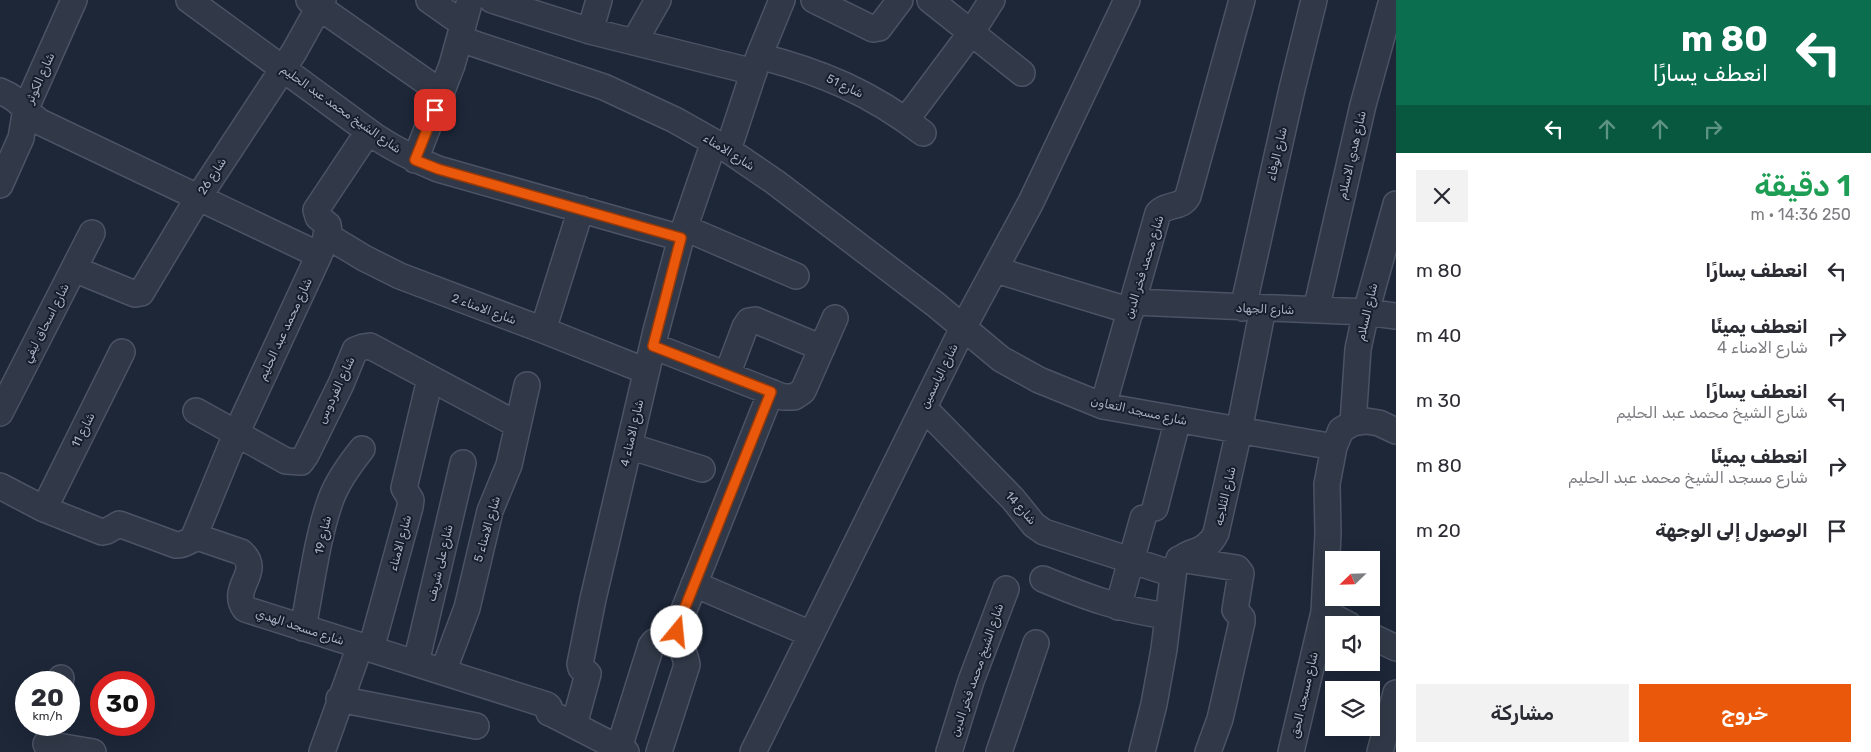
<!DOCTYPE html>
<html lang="ar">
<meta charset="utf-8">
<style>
:root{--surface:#fff;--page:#f2f2f3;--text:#2b2b33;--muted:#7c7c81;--accent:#ea580c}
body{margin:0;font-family:Rubik,"Noto Sans Arabic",sans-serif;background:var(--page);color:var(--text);direction:rtl;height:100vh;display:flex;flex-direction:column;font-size:19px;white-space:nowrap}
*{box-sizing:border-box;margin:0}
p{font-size:16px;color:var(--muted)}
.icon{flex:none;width:28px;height:28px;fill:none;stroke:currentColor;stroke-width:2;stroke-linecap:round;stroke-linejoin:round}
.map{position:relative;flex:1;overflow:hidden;direction:ltr}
.sheet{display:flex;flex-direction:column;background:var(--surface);width:475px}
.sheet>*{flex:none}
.hud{background:#0b6e4f;color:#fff;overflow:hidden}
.needle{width:32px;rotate:247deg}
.buttons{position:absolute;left:1325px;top:551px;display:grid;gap:10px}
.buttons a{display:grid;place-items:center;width:55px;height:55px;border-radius:0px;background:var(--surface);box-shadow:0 5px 20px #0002;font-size:25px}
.speed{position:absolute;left:15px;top:671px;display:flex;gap:10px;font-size:25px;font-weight:700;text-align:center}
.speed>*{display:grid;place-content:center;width:65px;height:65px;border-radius:50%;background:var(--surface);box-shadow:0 5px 20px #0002;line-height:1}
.speed small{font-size:12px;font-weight:400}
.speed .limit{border:8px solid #d22;background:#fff;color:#111}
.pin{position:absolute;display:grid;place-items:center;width:42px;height:42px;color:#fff;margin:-21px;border-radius:10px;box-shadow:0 2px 8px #0006}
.me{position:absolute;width:55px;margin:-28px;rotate:17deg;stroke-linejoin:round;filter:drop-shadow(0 0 4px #0008)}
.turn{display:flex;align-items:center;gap:18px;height:105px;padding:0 20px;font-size:22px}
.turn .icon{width:65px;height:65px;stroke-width:2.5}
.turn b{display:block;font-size:35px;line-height:42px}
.lanes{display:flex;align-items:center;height:48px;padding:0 20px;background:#0003;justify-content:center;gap:25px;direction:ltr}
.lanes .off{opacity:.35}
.round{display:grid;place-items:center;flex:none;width:52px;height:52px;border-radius:0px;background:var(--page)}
.summary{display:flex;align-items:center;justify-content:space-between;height:85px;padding:0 20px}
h1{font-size:30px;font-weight:600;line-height:38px;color:#1e9e55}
.cta{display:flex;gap:10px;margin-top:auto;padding:10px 20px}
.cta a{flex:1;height:58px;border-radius:0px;background:var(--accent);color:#fff;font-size:20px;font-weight:600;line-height:58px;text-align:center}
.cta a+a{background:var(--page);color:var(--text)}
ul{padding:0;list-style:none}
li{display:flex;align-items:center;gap:15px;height:65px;padding:0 20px}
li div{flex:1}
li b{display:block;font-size:19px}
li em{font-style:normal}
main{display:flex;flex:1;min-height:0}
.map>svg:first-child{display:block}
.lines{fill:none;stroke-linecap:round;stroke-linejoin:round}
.minor-casing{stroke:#4b5364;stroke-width:28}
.minor{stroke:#313948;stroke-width:25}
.route-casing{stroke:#983908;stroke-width:12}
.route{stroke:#ea580c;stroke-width:9}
.labels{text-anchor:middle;stroke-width:4;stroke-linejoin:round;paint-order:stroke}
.street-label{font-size:12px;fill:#aab3c6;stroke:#171e2c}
</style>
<main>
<section class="sheet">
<div class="hud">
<div class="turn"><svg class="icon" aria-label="left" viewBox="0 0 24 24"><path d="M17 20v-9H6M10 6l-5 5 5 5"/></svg><div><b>80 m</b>انعطف يسارًا</div></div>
<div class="lanes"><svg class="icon" aria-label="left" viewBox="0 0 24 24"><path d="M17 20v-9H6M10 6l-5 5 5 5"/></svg><svg class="icon off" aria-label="ahead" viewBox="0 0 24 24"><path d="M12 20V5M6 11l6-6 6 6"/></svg><svg class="icon off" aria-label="ahead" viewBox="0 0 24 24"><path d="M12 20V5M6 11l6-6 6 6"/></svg><svg class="icon off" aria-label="right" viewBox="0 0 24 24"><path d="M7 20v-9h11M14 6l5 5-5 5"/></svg></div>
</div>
<div class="summary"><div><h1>1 دقيقة</h1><p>250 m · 14:36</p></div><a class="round"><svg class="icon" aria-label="close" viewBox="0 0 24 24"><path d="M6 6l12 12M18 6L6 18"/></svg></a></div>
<ul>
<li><svg class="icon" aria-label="left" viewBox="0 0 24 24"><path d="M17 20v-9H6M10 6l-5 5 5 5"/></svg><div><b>انعطف يسارًا</b></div><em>80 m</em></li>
<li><svg class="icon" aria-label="right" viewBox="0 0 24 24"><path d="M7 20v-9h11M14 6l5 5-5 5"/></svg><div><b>انعطف يمينًا</b><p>شارع الامناء 4</p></div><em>40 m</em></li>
<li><svg class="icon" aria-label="left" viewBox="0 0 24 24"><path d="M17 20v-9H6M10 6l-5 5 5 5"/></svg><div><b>انعطف يسارًا</b><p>شارع الشيخ محمد عبد الحليم</p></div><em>30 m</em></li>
<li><svg class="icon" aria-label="right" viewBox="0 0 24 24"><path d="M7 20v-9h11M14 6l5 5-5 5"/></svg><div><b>انعطف يمينًا</b><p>شارع مسجد الشيخ محمد عبد الحليم</p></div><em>80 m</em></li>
<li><svg class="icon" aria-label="arrive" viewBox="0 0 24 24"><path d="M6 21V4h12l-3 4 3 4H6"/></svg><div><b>الوصول إلى الوجهة</b></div><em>20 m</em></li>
</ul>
<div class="cta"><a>خروج</a><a>مشاركة</a></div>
</section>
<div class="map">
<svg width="1396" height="752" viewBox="0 0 1396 752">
<rect width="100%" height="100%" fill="#1d2738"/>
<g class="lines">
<defs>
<path id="minor" d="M189 0 376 137C396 150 416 160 438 169L681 238
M309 0 442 93
M429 0 463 24
M492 0 590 31 754 72
M814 0 873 29 879 28 900 0
M930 0 1022 73
M590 31 599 0
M460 39 604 87 675 120 728 150 775 182 935 304 1001 359 1039 380 1103 406 1334 447
M634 42 658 0
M759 56C822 72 871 93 923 133
M0 91C20 99 24 110 40 122L319 255
M906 120 971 33 992 0
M728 150 759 56 782 0
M415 160 452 65 470 0
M0 185 21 138 26 108 74 0
M685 228 796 276
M326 235 364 258 400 276 543 330 646 371
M74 269 130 292 135 294 141 293 198 198 294 52 323 0
M996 270 1131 311
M1133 302 1366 312 1396 316
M1243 308 1292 89 1314 0
M1316 310 1363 105 1392 0
M543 330 581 209
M653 346 783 397H794L803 391 835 318
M727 375 745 327 749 321 755 320 822 348
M1103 406 1158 213C1167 203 1181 209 1188 196L1242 0
M924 408 1013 499 1034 525 1044 532 1173 574
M196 411 286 461 301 462 306 455 341 384 355 350 363 347 370 346 518 425
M0 413 92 233
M1353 423 1358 349 1366 312 1396 204
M629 446 702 469
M0 486 44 509 102 532 107 531 119 524 176 545C185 546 190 538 200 538L241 552C264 572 229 587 245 609L547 705 549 707V713L552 714 626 752
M1155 508 1178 419
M44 509 122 352
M193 539 236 434 319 255 329 231 328 225 318 217 316 210 368 132
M1179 559 1237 568 1241 573 1235 610 1242 618V622L1220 719 1208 752
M1043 579C1086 597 1121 610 1168 616
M694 584 811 634
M1118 607 1143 518
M1324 612 1349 625
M303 628C311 588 317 537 331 499 338 480 350 464 362 449
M1371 636 1396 648
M371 649 410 507 411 500 404 488 430 379
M416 663 463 463
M443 672 467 608 490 511 509 465 527 385
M60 682 61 678
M339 699 476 726
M574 725 588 674 581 668 580 664 593 599 656 331 681 238 714 142
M46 744 93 752
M619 748 651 646 654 642 664 639 681 646
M322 752 360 646
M659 752 687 665C685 651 676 640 678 625L771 392
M753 752 963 328 1031 202 1127 0
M949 752 971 681 1006 589
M999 752 1036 643
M1142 752 1154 704 1164 649 1174 569C1186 547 1196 557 1209 543 1212 541 1214 537 1216 533L1239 431 1263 308
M1291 752 1324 612 1328 534 1327 484 1334 447 1341 430 1353 423 1366 421 1379 423 1396 431
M1380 752 1396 693"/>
</defs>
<!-- minor casing -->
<use href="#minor" class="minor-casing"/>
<!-- minor -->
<use href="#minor" class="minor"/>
</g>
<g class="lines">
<defs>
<path id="route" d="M435 110 415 160 438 169 681 238 653 346 771 392 678 625 677 632"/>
</defs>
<!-- route casing -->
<use href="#route" class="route-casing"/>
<!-- route -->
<use href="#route" class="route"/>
</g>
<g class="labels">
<!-- street labels -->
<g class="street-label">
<text transform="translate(40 78) rotate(-66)" y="4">شارع الكوثر</text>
<text transform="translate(845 86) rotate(25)" y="4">شارع 51</text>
<text transform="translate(341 109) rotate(35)" y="4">شارع الشيخ محمد عبد الحليم</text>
<text transform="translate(729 152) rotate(32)" y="4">شارع الامناء</text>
<text transform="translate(1277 154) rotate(-77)" y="4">شارع الوفاء</text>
<text transform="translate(1352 155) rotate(-77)" y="4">شارع هدي الاسلام</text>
<text transform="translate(212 176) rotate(-57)" y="4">شارع 26</text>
<text transform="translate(1144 267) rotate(-73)" y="4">شارع محمد فخر الدين</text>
<text transform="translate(484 309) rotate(20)" y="4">شارع الامناء 2</text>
<text transform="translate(1265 309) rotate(2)" y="4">شارع الجهاد</text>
<text transform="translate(1367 312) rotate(-77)" y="4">شارع السلام</text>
<text transform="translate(46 323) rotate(-63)" y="4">شارع اسحاق ليفي</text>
<text transform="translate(285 329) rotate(-65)" y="4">شارع محمد عبد الحليم</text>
<text transform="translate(939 376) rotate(-64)" y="4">شارع الياسمين</text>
<text transform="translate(336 390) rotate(-65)" y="4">شارع الفردوس</text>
<text transform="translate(1139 411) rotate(12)" y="4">شارع مسجد التعاون</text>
<text transform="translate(83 430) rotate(-63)" y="4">شارع 11</text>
<text transform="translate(632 433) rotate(-77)" y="4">شارع الامناء 4</text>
<text transform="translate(1225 496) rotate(-77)" y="4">شارع الثلاجه</text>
<text transform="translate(1021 508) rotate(48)" y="4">شارع 14</text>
<text transform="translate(487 529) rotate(-74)" y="4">شارع الامناء 5</text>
<text transform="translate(323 535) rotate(-77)" y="4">شارع 19</text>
<text transform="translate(400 543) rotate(-75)" y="4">شارع الامناء</text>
<text transform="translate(440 563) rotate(-77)" y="4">شارع على شريف</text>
<text transform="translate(300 627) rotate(18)" y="4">شارع مسجد الهدي</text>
<text transform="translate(977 670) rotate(-71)" y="4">شارع الشيخ محمد فخر الدين</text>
<text transform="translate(1304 695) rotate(-77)" y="4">شارع مسجد الحق</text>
</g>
</g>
</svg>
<div class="buttons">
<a><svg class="needle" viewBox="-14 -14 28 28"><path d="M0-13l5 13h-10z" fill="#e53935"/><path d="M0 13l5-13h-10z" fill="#7c7c81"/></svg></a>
<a><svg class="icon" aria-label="sound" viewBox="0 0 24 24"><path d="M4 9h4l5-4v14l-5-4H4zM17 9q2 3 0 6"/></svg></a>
<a><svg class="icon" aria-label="layers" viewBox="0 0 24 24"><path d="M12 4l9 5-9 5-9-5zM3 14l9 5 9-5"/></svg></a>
</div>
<div class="speed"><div>20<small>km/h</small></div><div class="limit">30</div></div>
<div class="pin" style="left:435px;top:110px;background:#d93025"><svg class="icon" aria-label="arrive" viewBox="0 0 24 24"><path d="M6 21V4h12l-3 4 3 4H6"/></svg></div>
<svg class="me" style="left:677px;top:632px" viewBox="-20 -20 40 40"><circle r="19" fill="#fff"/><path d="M0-13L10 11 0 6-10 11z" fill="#ea580c"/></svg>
</div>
</main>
